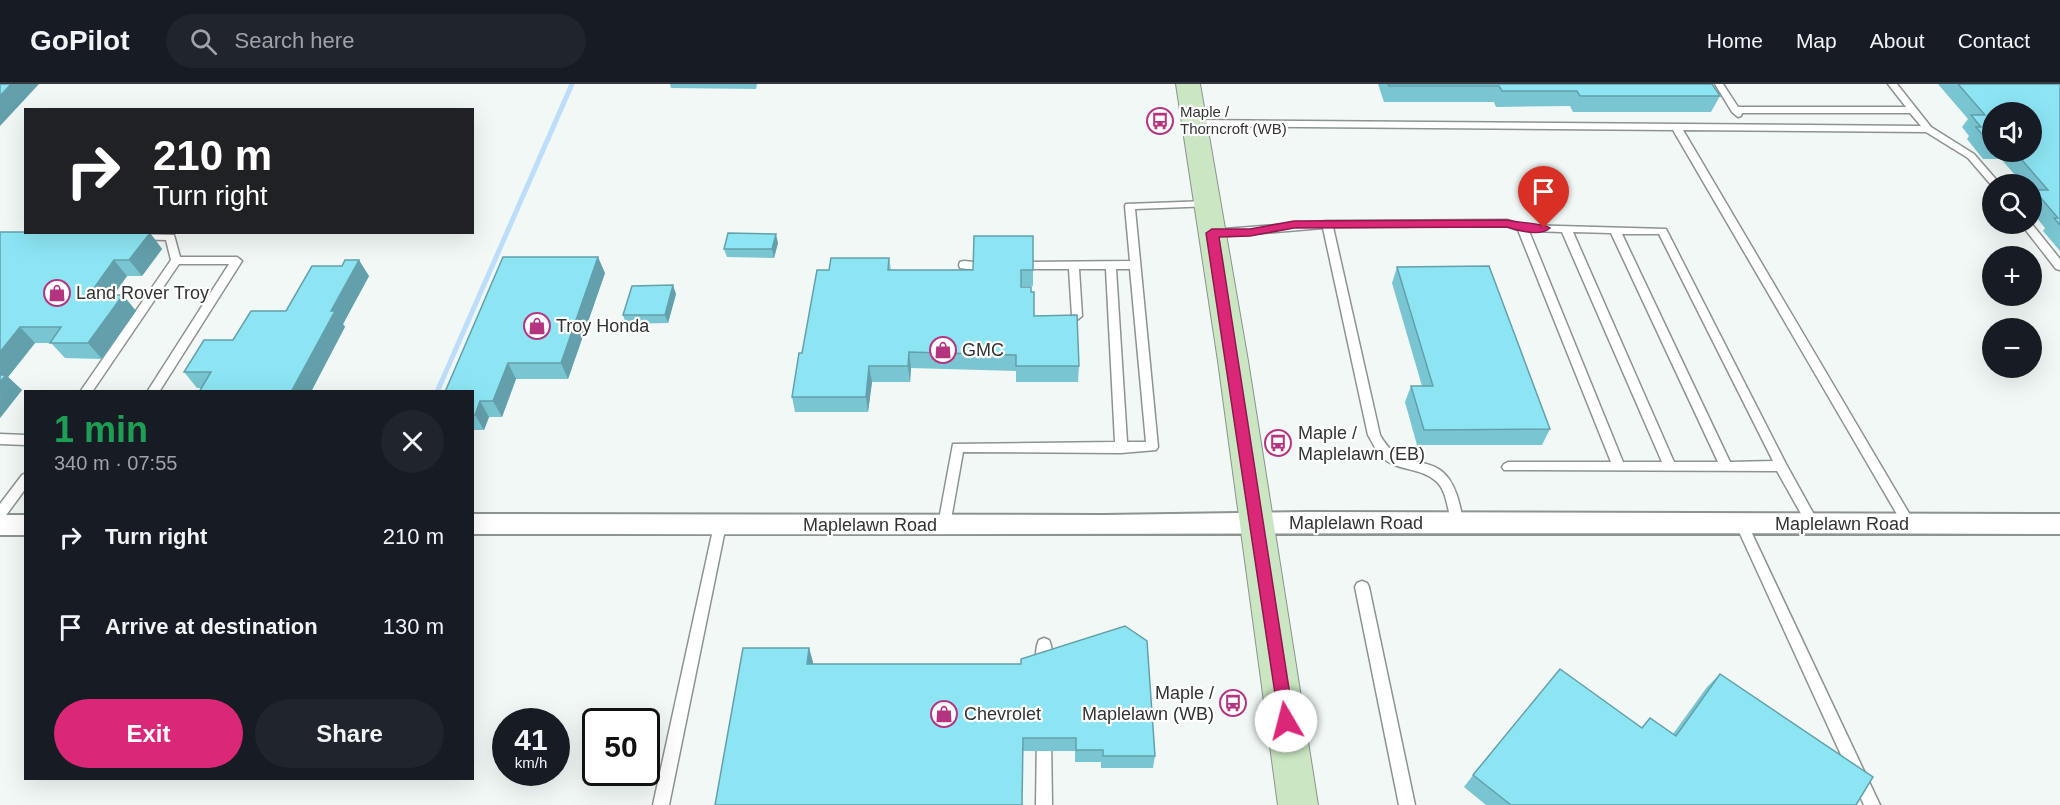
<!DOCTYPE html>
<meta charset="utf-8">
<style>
:root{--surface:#171b24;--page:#20242c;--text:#f1f3f6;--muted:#9ea1a6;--line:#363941;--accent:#db2777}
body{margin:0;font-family:Helvetica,sans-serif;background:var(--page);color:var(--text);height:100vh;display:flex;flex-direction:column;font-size:22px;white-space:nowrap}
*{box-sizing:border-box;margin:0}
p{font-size:20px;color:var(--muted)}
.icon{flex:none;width:33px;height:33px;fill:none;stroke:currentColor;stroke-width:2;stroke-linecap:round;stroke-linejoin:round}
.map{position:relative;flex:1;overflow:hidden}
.drawer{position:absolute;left:24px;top:306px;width:450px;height:390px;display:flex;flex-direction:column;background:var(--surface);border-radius:0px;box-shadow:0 6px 24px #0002}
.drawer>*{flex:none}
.guide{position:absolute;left:24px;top:24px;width:450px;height:126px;border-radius:0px;box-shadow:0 6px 24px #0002;background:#202124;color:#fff;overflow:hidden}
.controls{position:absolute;left:1982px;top:18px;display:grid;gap:12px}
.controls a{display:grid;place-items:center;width:60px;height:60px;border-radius:50%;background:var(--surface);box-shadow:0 6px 24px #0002;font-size:30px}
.speed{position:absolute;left:492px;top:624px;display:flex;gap:12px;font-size:30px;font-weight:700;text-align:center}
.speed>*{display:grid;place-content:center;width:78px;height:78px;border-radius:50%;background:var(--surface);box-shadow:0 6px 24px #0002;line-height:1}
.speed small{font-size:15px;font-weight:400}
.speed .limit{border:3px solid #111;border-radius:9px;background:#fff;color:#111}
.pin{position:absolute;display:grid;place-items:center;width:51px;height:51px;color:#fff;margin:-62px -26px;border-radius:50% 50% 50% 0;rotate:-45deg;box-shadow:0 0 6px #0007}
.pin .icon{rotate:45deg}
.me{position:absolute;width:66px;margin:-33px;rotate:352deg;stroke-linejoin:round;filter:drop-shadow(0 0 4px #0008)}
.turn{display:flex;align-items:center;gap:21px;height:126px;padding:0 30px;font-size:27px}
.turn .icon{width:78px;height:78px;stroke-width:2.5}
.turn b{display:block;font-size:42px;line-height:51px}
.round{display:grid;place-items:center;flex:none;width:63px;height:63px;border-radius:32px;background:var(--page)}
.headline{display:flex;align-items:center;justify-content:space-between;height:102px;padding:0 30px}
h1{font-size:36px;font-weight:600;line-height:45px;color:#1e9e55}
.cta{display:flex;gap:12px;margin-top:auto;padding:12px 30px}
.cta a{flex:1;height:69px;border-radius:36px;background:var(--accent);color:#fff;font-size:24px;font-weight:600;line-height:69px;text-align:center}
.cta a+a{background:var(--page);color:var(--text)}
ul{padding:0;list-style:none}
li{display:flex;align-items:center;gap:18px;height:90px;padding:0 30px}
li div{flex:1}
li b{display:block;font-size:22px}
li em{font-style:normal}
header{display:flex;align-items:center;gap:36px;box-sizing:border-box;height:84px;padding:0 30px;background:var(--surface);border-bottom:2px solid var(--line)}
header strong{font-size:28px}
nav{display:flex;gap:33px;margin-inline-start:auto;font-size:21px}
.search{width:420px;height:54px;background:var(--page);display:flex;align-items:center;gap:15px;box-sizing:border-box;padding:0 21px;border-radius:33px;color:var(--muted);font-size:22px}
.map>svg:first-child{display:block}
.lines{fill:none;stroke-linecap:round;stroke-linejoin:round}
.stream{stroke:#bddefa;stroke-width:5}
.lane-casing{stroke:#8d9391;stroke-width:3}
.street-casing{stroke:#8d9391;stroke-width:4}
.secondary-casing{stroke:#8d9391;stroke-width:2}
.lane{fill:#fff;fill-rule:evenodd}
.street{fill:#fff;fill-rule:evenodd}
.secondary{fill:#cae6c2;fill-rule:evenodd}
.wall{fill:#79c5d2;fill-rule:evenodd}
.shaded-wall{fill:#63a0ab}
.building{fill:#8de5f4;stroke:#63a0ab;stroke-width:1.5}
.route{fill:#db2777;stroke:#8e194d;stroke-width:1.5}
.labels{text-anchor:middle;stroke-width:4.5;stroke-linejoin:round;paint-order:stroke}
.far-poi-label{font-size:15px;fill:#313433;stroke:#fff;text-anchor:start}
.poi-label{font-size:18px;fill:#313433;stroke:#fff;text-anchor:start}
.street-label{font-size:18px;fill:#313433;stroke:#fff}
</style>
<header>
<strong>GoPilot</strong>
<div class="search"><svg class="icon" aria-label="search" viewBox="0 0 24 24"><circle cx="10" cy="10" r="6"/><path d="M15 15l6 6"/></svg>Search here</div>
<nav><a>Home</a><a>Map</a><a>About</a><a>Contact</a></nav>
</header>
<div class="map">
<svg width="2060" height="721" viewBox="0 0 2060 721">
<rect width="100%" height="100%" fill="#f1f8f5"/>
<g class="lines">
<!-- stream -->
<path class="stream" d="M437 308 572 0"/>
<defs>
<path id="lane" d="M1715 0H1723L1738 23H1906L1888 0H1897L1931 43 1974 70 2000 100H1992V102L1968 74 1926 48 1683 46 1913 436 1915 440 1913 444 1909 445 1905 444 1673 46 1194 42 1189 39 1194 36 1921 42 1910 29H1742L1741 32 1738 33 1732 28Z
M1208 117 1212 118V122L1135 125 1158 363 1156 366 1121 369 963 368 950 441 948 445 944 446 940 445 938 441 953 360 1115 358 1106 185H1079L1082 232 1077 236 1072 232 1069 185H1032L1028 184 1027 181 1028 178 1130 177 1125 122 1126 120ZM1116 185H1130L1146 358H1127Z
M1507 136 1523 141 1666 145 1786 380 1817 436 1819 440 1817 444 1813 445 1809 444 1777 387 1504 386 1502 383 1504 380 1508 378H1611L1518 146 1506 142 1333 143 1380 351C1400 388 1431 369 1449 395 1458 408 1460 424 1464 439L1462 443 1458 444 1454 443C1447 429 1448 410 1438 399 1423 383 1399 388 1383 374 1376 368 1373 359 1368 351L1323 144 1227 152H1212L1207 149 1212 146 1327 137ZM1529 147 1562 148 1662 378H1623ZM1573 148 1611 149 1718 378H1674ZM1622 150H1659L1773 377 1730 378Z
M2031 139 2060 175V186L2056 185 2021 140Z
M136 150 174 151 180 173H237L242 177 159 308H147L229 180H179L92 308H80L171 176 166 156 132 155 131 153Z
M964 177 975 178 980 182 975 186 960 184 959 181 960 178Z
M0 350 26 351V361L0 360Z
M26 389V404L4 434 0 435V420L22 391Z
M720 436 724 437 726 441 669 721H653L714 441 716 437Z
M1742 436 1746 437 1748 441 1880 721H1864L1736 441 1738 437Z
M1362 497 1367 499 1369 503 1415 721H1399L1355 503 1357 499Z
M1044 554 1049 556C1053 564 1053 579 1049 587L1044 589 1039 587C1035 579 1035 564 1039 556Z
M1044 644 1049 646 1051 651 1052 721H1036L1037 651 1039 646Z"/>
<path id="street" d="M1307 428 2060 430V450C1531 448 1002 451 472 450V430L1104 431Z
M0 431H26V451H0Z"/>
<path id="secondary" d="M1176 0H1200L1248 277 1318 721H1278L1218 277Z"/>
</defs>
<!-- lane casing -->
<use href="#lane" class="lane-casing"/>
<!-- street casing -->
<use href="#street" class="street-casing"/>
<!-- secondary casing -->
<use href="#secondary" class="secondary-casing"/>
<!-- lane -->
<use href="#lane" class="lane"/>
<!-- street -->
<use href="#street" class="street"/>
<!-- secondary -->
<use href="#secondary" class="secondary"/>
</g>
<!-- wall -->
<path class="wall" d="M670 0H757L756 5 671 4Z
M1378 0H1712L1720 12 1711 28H1573L1570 22 1496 23 1494 18H1384Z
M1938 0H2060V167L2043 147 2045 144 2031 127V100H2023L2001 75H1983L1967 55 1969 52 1962 43 1968 35ZM1992 28 2031 68H1992Z
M0 148 150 149 162 165 142 192H127L114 211H123L136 227 102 275 65 274 51 259H35L8 293 22 306 0 334Z
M1033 152V202H1022V203L1034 232 1079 282 1078 298H1016V287L911 284 910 298H872L868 328H795L792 313 802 269 829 186 889 174 891 186H973Z
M778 159 774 174 727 173 724 165Z
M1397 183 1550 345 1542 361H1417L1405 318 1411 302H1422L1392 199Z
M605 189 568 295H516L502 333H489L484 346H472V308Z
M369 192 343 240 345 243 201 304H197L184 288 233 256 286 227Z
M676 210 668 239 626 240 623 231Z
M809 564 813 580 1155 672 1153 684H1101V678H1075V667H1023L715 721Z
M1720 590 1856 721H1486L1464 703 1473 691 1641 644 1650 634 1673 650 1707 603Z
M157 694H258L158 695Z"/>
<!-- shaded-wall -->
<path class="shaded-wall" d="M11 0H39L0 42V12Z
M150 149 162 165 142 192 129 176Z
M776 150 778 159 774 174 772 165Z
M598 173 605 189 568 295 561 279Z
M114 176 127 192 103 226 89 211Z
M359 176 369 192 343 240 345 243 311 308H291L331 227Z
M673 201 676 210 668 239 665 231Z
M123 211 136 227 102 275 88 259Z
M20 243 35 259 8 293 22 306 0 334V268Z
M909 268 911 284 910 298 908 282Z
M508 279 516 295 502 333 493 317Z
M869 282 872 298 868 328 866 313Z
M480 317 489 333 484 346 475 331Z
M809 564 813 578 811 594 807 580Z"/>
<!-- building -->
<path class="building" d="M0 0H11L0 12Z
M1388 0H1712L1720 12H1580L1577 7H1502L1499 2H1389Z
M1958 0H2060V141L2054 134H2058L2034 106H2048L2015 68H2031V28H1992V62L1976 43H1981L1971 31H1985Z
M0 148H26L150 149 129 176H114L89 211H123L88 259H50L61 243H20L0 268Z
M728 149 776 150 772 165H724Z
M974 152H1033V186H1021V203H1031V208H1034V232L1077 231 1079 282H1016V271L909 268 908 282H869L866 313H792L799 269H802L817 186H829L831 174H889L888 186H973Z
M503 173H598L561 279H508L493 317H480L475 331H472V308H445Z
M345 176H359L331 227H335L291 308H199L211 288H184L204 256H233L251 227H286L312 182H342Z
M1489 182 1550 345 1424 346 1411 302H1433L1397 183Z
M673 201 665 231H623L632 202Z
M0 291H6L0 298Z
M1125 542 1147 557 1155 672H1103V666H1076V654H1023L1022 721H715L743 564H809L807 580H1021V575Z
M1560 585 1642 644 1650 634 1676 652 1720 590 1873 693 1856 721H1511L1473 691Z"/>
<!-- route -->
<path class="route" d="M1507 136C1518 139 1544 139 1550 144 1540 153 1519 147 1507 143L1294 144 1250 152 1219 153 1294 637 1292 643 1286 645 1280 643 1206 149 1212 145H1250L1294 137Z"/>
<!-- icons -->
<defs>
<symbol id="bus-ring" viewBox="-11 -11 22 22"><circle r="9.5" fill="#fff" stroke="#b43480" stroke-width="1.5"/><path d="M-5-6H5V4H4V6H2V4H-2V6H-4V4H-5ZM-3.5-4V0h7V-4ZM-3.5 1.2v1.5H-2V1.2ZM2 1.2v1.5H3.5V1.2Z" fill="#b43480"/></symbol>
<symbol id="shop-ring" viewBox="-11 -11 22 22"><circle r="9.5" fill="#fff" stroke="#b43480" stroke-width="1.5"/><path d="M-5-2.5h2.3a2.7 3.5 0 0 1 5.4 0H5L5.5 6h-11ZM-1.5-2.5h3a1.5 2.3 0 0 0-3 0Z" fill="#b43480"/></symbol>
</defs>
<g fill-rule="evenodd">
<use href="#bus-ring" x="1145" y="22" width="30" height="30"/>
<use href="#shop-ring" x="42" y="194" width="30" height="30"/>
<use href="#shop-ring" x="522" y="227" width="30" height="30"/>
<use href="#shop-ring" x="928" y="251" width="30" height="30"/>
<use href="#bus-ring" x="1263" y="344" width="30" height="30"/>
<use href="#bus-ring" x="1218" y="604" width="30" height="30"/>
<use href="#shop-ring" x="929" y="615" width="30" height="30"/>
</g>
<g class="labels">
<!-- far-poi labels -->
<g class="far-poi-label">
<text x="1180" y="33">Maple /<tspan x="1180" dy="17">Thorncroft (WB)</tspan></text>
</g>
<!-- poi labels -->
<g class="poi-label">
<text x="76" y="215">Land Rover Troy</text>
<text x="556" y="248">Troy Honda</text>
<text x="962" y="272">GMC</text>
<text x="1298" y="355">Maple /<tspan x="1298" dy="21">Maplelawn (EB)</tspan></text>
<text x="1214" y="615" text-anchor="end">Maple /<tspan x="1214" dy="21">Maplelawn (WB)</tspan></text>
<text x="964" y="636">Chevrolet</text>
</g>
<!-- street labels -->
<g class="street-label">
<text x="1356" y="445">Maplelawn Road</text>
<text x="1842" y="446">Maplelawn Road</text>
<text x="870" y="447">Maplelawn Road</text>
</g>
</g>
</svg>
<div class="controls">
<a><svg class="icon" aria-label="sound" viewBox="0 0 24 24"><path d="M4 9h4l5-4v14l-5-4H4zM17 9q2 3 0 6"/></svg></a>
<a><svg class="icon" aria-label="search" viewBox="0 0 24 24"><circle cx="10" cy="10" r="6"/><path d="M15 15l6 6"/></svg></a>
<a>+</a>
<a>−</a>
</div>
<div class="speed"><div>41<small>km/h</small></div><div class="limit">50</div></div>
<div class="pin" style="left:1544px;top:144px;background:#d93025"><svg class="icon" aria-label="arrive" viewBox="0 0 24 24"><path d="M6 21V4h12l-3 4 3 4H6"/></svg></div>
<svg class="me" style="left:1286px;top:637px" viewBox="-20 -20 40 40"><circle r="19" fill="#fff"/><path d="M0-13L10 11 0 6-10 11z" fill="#db2777"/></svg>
<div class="guide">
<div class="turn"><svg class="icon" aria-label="right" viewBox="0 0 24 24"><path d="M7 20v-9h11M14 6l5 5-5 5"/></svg><div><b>210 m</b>Turn right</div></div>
</div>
<section class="drawer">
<div class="headline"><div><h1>1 min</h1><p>340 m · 07:55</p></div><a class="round"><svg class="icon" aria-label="close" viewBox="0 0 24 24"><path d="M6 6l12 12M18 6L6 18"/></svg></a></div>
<ul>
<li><svg class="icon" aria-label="right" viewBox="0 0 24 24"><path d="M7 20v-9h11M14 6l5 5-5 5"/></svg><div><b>Turn right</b></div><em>210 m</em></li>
<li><svg class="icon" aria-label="arrive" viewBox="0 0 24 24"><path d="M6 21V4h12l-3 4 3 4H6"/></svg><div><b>Arrive at destination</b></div><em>130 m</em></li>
</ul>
<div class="cta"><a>Exit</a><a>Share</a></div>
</section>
</div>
